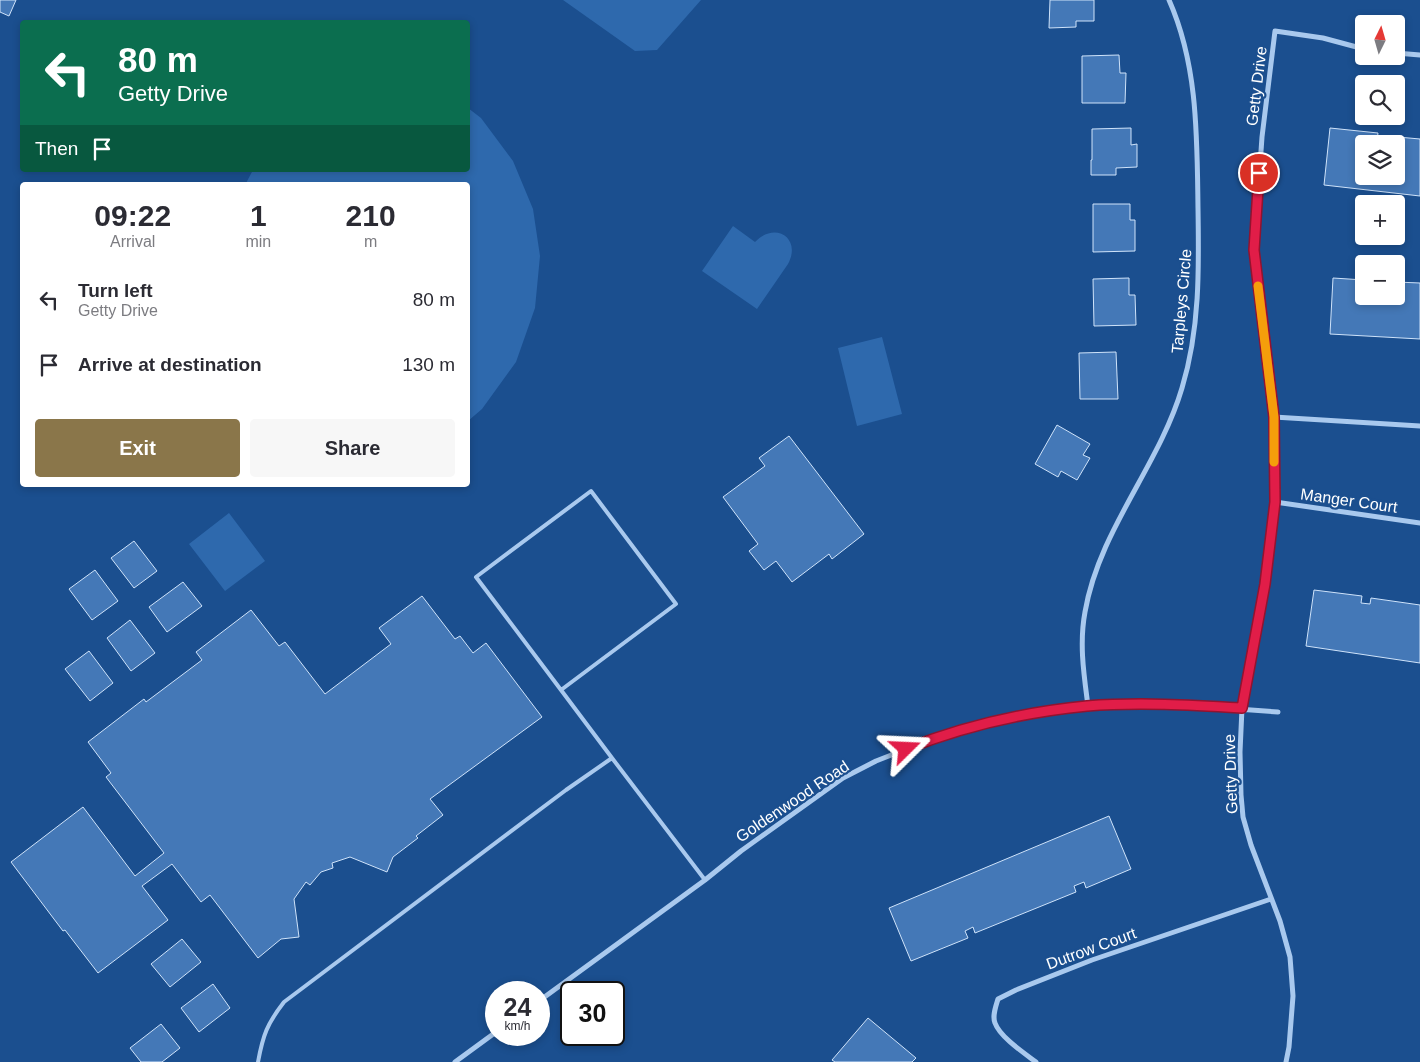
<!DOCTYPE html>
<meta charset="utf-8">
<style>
:root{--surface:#fff;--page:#f7f7f7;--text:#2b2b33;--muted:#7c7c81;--accent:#8a764a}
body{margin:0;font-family:Arial,sans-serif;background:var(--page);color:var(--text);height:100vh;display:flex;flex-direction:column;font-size:19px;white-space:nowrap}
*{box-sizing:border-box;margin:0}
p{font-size:16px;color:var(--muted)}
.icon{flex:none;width:28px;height:28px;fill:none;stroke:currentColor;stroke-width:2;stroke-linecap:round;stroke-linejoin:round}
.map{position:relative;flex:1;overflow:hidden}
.drawer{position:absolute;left:20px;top:182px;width:450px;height:305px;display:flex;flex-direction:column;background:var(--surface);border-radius:5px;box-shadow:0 2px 8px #0003}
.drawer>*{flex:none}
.guide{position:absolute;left:20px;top:20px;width:450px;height:152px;border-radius:5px;box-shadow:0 2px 8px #0003;background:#0b6e4f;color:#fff;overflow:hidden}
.needle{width:32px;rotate:5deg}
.fabs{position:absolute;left:1355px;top:15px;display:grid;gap:10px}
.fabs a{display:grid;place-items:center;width:50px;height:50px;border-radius:5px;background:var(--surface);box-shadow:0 2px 8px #0003;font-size:25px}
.speed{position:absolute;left:485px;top:981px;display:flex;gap:10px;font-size:25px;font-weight:700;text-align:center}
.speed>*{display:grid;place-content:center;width:65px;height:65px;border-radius:50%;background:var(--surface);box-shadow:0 2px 8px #0003;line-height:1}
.speed small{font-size:12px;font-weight:400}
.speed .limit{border:2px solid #111;border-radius:8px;background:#fff;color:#111}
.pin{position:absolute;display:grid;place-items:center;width:42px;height:42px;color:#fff;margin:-21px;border:2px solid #fff;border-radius:50%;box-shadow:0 1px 5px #0007}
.me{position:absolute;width:55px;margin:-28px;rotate:69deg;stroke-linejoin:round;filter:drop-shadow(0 0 4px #0008)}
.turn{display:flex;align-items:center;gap:18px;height:105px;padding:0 15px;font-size:22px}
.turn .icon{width:65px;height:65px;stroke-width:2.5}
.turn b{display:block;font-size:35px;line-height:42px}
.then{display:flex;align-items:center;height:48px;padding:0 15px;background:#0003;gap:10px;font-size:19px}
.eta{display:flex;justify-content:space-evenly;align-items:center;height:85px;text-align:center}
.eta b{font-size:30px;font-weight:800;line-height:35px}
.cta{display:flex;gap:10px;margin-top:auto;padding:10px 15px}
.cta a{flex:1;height:58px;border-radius:5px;background:var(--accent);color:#fff;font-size:20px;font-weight:800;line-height:58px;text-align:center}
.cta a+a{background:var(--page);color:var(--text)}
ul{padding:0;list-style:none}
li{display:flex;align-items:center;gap:15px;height:65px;padding:0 15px}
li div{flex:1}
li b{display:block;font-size:19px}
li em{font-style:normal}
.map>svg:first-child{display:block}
.green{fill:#2e69ad}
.building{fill:#4478b7;stroke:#cfe3fa;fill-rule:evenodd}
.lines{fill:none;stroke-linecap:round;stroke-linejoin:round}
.service{stroke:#a9c9ee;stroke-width:4}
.minor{stroke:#a9c9ee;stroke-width:5}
.route-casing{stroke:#92132f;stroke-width:12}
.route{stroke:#e11d48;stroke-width:9}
.slow{stroke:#f59e0b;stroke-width:9}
.labels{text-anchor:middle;stroke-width:4.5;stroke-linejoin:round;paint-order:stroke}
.street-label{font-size:16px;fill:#fff;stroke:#1b4f8f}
</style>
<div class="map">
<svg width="1420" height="1062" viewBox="0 0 1420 1062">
<rect width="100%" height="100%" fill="#1b4f8f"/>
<!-- green -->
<path class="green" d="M563 0H701L657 50 635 51Z
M468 108 481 118 513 161 533 209 540 256 535 308 516 362 482 409 468 421V185H245L253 170H468Z
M733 226 755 242C775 221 802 238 788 264L757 309 702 271Z
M882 337 902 414 857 426 838 348Z
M229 513 265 561 225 591 189 544Z"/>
<!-- building -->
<path class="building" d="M0 0H16L9 16 0 12Z
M1050 0H1094V21H1076V27L1049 28Z
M1119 55 1120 73H1126L1125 103H1082V56Z
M1131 128V145L1137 144V167L1116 168V175H1091V160H1092V129Z
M1330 128 1378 133 1377 141 1386 142 1387 136 1420 139V196L1324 185ZM1364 144H1396V176H1364Z
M1093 204H1130V220H1135V251L1093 252Z
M1129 278V295H1135L1136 325 1094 326 1093 279Z
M1333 278 1364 280V296H1396V282L1420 283V339L1330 334Z
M1116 352 1118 399H1080L1079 353Z
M1057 425 1090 444 1083 455 1090 458 1077 480 1061 471 1058 477 1035 464Z
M789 436 864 534 832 559 829 554 792 582 776 561 764 570 749 551 758 544 723 497 765 466 759 458Z
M134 541 157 571 134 588 111 558Z
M95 570 118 601 92 620 69 589Z
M183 582 202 606 167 632 149 607Z
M1314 590 1362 596 1361 603 1370 604 1371 598 1420 605V663L1306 646Z
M422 596 455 639 460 636 473 653 486 643 542 717 430 799 443 815 416 836 418 838 393 857 387 872 350 857 332 863 333 868 321 872 310 885 306 882 294 899 299 937 281 939 258 958 210 895 201 902 172 864 142 886 168 920 98 973 65 930 63 931 11 862 83 807 135 876 164 853 106 777 111 773 88 742 144 699 146 702 202 660 196 652 251 610 279 646 285 642 325 694 391 644 379 628Z
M130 620 155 653 131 671 107 638Z
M89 651 113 683 90 701 65 669Z
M1109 816 1131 869 1086 888 1084 882 1074 886 1076 892 975 933 973 927 965 931 968 938 911 961 889 908Z
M182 939 201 962 170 987 151 964Z
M213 984 230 1008 199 1032 181 1008Z
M868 1018 916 1058 912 1062H835L832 1060Z
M161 1024 180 1048 162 1062H141L130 1048Z"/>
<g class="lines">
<!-- service -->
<path class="service" d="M561 690 476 577 591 491 676 604 561 690 612 758
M258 1062C263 1035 267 1024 284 1002L566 790 612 758 705 880"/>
<!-- minor -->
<path class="minor" d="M1396 53 1420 55
M1274 417 1420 426
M1275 502 1420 523
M1088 706C1084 675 1079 644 1085 612 1099 530 1159 466 1182 388 1200 329 1199 268 1198 208 1197 137 1198 65 1169 0
M539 1001 705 880 741 851 843 778 876 761 922 743 963 729 1008 718 1088 706 1168 704 1278 712
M455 1062 496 1032
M1036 1062C1024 1053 1000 1037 995 1023 992 1016 996 1006 998 999L1016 990 1092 960 1271 899
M1286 1062 1289 1047 1293 996 1290 957 1280 921 1251 845 1243 817 1241 795 1240 752 1242 708 1265 583 1275 502 1274 417 1254 250 1262 137 1275 31 1323 38 1364 49"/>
</g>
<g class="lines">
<defs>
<path id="route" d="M906 749C964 726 1025 712 1087 706 1138 702 1191 705 1242 708L1265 584 1275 502 1274 417 1254 250 1259 173"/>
</defs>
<!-- route casing -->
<use href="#route" class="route-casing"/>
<!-- route -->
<use href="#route" class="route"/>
<!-- slow -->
<path class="slow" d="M1258 286 1274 417V462"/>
</g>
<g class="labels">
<!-- street labels -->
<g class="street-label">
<text transform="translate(1256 86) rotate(-83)" y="6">Getty Drive</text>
<text transform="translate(1181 301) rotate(-85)" y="6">Tarpleys Circle</text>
<text transform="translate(1349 500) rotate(8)" y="6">Manger Court</text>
<text transform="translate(1230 774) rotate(-92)" y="6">Getty Drive</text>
<text transform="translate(792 801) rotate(-34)" y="6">Goldenwood Road</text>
<text transform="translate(1091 948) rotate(-20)" y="6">Dutrow Court</text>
</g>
</g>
</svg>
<div class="fabs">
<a><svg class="needle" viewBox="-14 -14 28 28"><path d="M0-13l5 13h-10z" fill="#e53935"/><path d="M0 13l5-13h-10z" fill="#7c7c81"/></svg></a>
<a><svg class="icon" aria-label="search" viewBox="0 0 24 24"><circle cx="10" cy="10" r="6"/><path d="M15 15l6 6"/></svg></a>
<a><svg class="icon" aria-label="layers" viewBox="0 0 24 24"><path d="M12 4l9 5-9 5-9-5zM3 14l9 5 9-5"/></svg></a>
<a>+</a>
<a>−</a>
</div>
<div class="speed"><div>24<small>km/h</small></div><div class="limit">30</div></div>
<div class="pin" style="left:1259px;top:173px;background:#d93025"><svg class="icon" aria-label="arrive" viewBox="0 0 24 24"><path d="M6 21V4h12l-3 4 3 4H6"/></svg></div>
<svg class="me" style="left:906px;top:749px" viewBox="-20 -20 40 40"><path d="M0-17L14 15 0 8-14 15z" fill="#e11d48" stroke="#fff" stroke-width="4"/></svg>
<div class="guide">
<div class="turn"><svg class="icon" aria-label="left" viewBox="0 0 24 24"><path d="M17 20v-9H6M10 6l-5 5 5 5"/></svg><div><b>80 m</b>Getty Drive</div></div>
<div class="then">Then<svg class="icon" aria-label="arrive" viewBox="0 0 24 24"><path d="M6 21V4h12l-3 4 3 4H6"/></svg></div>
</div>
<section class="drawer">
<div class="eta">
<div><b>09:22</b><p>Arrival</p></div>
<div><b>1</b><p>min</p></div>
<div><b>210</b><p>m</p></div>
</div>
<ul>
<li><svg class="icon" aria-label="left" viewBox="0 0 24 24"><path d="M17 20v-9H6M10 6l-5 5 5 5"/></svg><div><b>Turn left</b><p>Getty Drive</p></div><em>80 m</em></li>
<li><svg class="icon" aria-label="arrive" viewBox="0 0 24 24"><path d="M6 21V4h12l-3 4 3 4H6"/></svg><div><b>Arrive at destination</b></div><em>130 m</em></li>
</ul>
<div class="cta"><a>Exit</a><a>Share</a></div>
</section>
</div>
